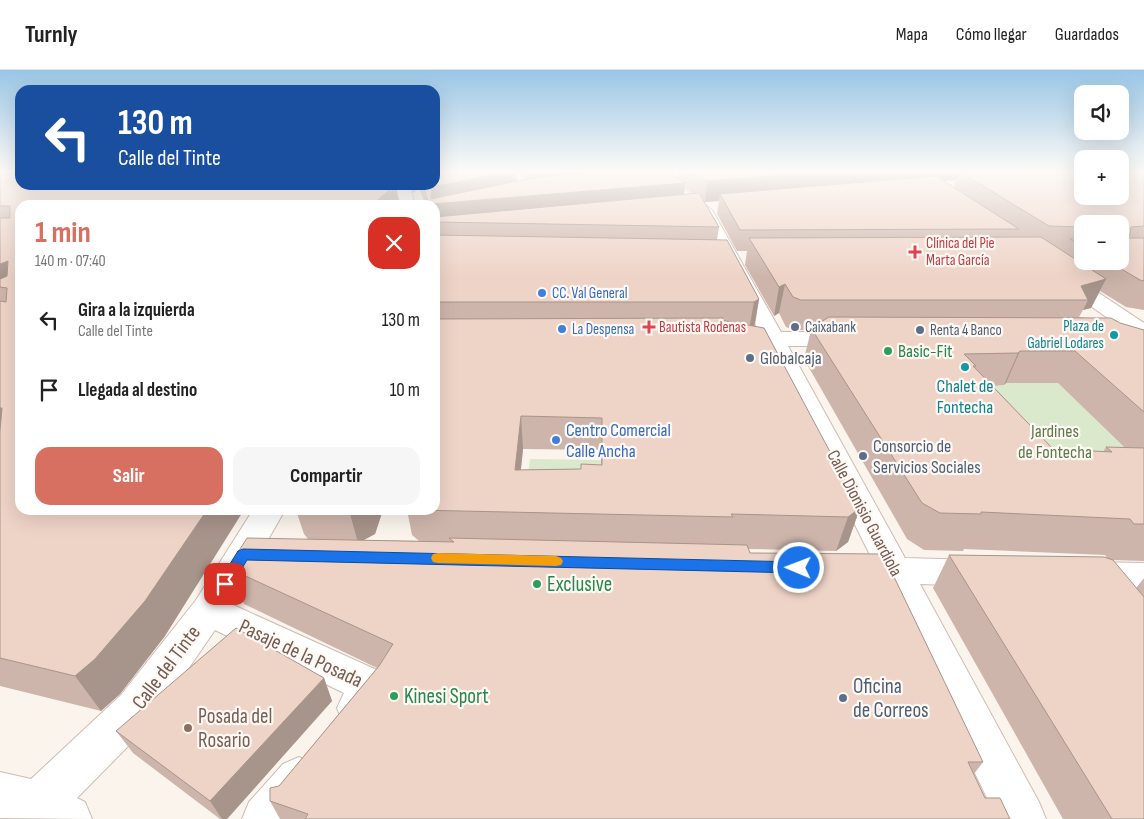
<!DOCTYPE html>
<html lang="es">
<meta charset="utf-8">
<style>
:root{--surface:#fff;--page:#f6f6f6;--text:#222;--muted:#767676;--line:#e0e0e0;--accent:#d77060}
body{margin:0;font-family:"Sofia Sans Condensed",sans-serif;background:var(--page);color:var(--text);height:100vh;display:flex;flex-direction:column;font-size:19px;white-space:nowrap}
*{box-sizing:border-box;margin:0}
p{font-size:16px;color:var(--muted)}
.icon{flex:none;width:28px;height:28px;fill:none;stroke:currentColor;stroke-width:2;stroke-linecap:round;stroke-linejoin:round}
.map{position:relative;flex:1;overflow:hidden}
.details{position:absolute;left:15px;top:130px;width:425px;height:315px;display:flex;flex-direction:column;background:var(--surface);border-radius:15px;box-shadow:0 5px 20px #0002}
.details>*{flex:none}
.hud{position:absolute;left:15px;top:15px;width:425px;height:105px;border-radius:15px;box-shadow:0 5px 20px #0002;background:#1a4fa0;color:#fff;overflow:hidden}
.tools{position:absolute;left:1074px;top:15px;display:grid;gap:10px}
.tools a{display:grid;place-items:center;width:55px;height:55px;border-radius:10px;background:var(--surface);box-shadow:0 5px 20px #0002;font-size:25px}
.pin{position:absolute;display:grid;place-items:center;width:42px;height:42px;color:#fff;margin:-21px;border-radius:10px;box-shadow:0 2px 8px #0006}
.me{position:absolute;width:55px;margin:-28px;rotate:271deg;stroke-linejoin:round;filter:drop-shadow(0 0 4px #0008)}
.turn{display:flex;align-items:center;gap:18px;height:105px;padding:0 20px;font-size:22px}
.turn .icon{width:65px;height:65px;stroke-width:2.5}
.turn b{display:block;font-size:35px;line-height:42px}
.round{display:grid;place-items:center;flex:none;width:52px;height:52px;border-radius:15px;background:var(--page)}
.headline{display:flex;align-items:center;justify-content:space-between;height:85px;padding:0 20px}
h1{font-size:30px;font-weight:700;line-height:38px;color:var(--accent)}
.cta{display:flex;gap:10px;margin-top:auto;padding:10px 20px}
.cta a{flex:1;height:58px;border-radius:15px;background:var(--accent);color:#fff;font-size:20px;font-weight:700;line-height:58px;text-align:center}
.cta a+a{background:var(--page);color:var(--text)}
ul{padding:0;list-style:none}
li{display:flex;align-items:center;gap:15px;height:70px;padding:0 20px}
li div{flex:1}
li b{display:block;font-size:19px}
li em{font-style:normal}
header{display:flex;align-items:center;gap:30px;box-sizing:border-box;height:70px;padding:0 25px;background:var(--surface);border-bottom:1px solid var(--line)}
header strong{font-size:24px}
nav{display:flex;gap:28px;margin-inline-start:auto;font-size:18px}
.map>svg:first-child{display:block}
.green{fill:#dae8cc}
.lines{fill:none;stroke-linecap:round;stroke-linejoin:round}
.minor-casing{stroke:#cdbcb3;stroke-width:2}
.minor{fill:#fff;fill-rule:evenodd}
.wall{fill:#cdb5ab;fill-rule:evenodd}
.shaded-wall{fill:#a7948b}
.building{fill:#eed3c7;stroke:#a7948b;fill-rule:evenodd}
.route{fill:#1a73e8;stroke:#114b97}
.slow{fill:#f59e0b}
.health-dot{fill:#e0444e;stroke:#fef9f4;stroke-width:2}
.shop-dot{fill:#3f7fe0;stroke:#fef9f4;stroke-width:2}
.service-dot{fill:#5c6f8a;stroke:#fef9f4;stroke-width:2}
.culture-dot{fill:#0f9aa8;stroke:#fef9f4;stroke-width:2}
.leisure-dot{fill:#2e9e5b;stroke:#fef9f4;stroke-width:2}
.education-dot{fill:#8d6e63;stroke:#fef9f4;stroke-width:2}
.labels{text-anchor:middle;stroke-width:4.5;stroke-linejoin:round;paint-order:stroke}
.far-health-label{font-size:15px;fill:#be3a42;stroke:#fef9f4;text-anchor:start}
.far-shop-label{font-size:15px;fill:#366cbe;stroke:#fef9f4;text-anchor:start}
.far-culture-label{font-size:15px;fill:#0d838f;stroke:#fef9f4;text-anchor:end}
.far-service-label{font-size:15px;fill:#4e5e75;stroke:#fef9f4;text-anchor:start}
.leisure-label{font-size:18px;fill:#27864d;stroke:#fef9f4;text-anchor:start}
.service-label{font-size:18px;fill:#4e5e75;stroke:#fef9f4;text-anchor:start}
.culture-label{font-size:18px;fill:#0d838f;stroke:#fef9f4}
.shop-label{font-size:18px;fill:#366cbe;stroke:#fef9f4;text-anchor:start}
.park-label{font-size:18px;fill:#5d794a;stroke:#fef9f4}
.street-label{font-size:18px;fill:#755b51;stroke:#fef9f4}
.near-leisure-label{font-size:21px;fill:#27864d;stroke:#fef9f4;text-anchor:start}
.near-street-label{font-size:21px;fill:#755b51;stroke:#fef9f4}
.near-service-label{font-size:21px;fill:#4e5e75;stroke:#fef9f4;text-anchor:start}
.near-education-label{font-size:21px;fill:#785e54;stroke:#fef9f4;text-anchor:start}
</style>
<header>
<strong>Turnly</strong>
<nav><a>Mapa</a><a>Cómo llegar</a><a>Guardados</a></nav>
</header>
<div class="map">
<svg width="1144" height="749" viewBox="0 0 1144 749">
<rect width="100%" height="100%" fill="#fbf4ed"/>
<!-- green -->
<path class="green" d="M1055 310 1144 397 1086 412 952 316 1004 315 1006 313Z
M530 389 601 390V421L526 420Z"/>
<g class="lines">
<defs>
<path id="minor" d="M646 102H660L712 140 781 262H845L853 264 856 269 853 274 845 276H788L905 488 978 490 990 494 995 503 990 512 978 516 920 514 1039 732 1046 749H997L884 513 854 512 842 508 837 499 842 490 854 486 871 487 766 276 750 274 747 269 750 264 759 262 701 145Z
M395 115H409L415 135H401Z
M1065 203 1072 205 1144 253V269L1136 268 1058 213 1056 209 1058 205Z
M253 440H285L231 534 388 605 394 618C385 638 379 649 358 657L343 652 337 638 344 623 215 560 151 653 77 728 85 732 92 749 0 748V702L31 709 121 625 196 530Z
M1089 492 1144 493V519L1089 518 1077 514 1072 505 1077 496Z
M299 687 315 694 322 710 315 726 297 749H242L249 732 283 694Z"/>
</defs>
<!-- minor casing -->
<use href="#minor" class="minor-casing"/>
<!-- minor -->
<use href="#minor" class="minor"/>
</g>
<!-- wall -->
<path class="wall" d="M0 102 20 115H396L399 135H20L165 566 120 624 101 641 0 616Z
M435 102H669L677 107V102H1144V240L1126 237 1100 221 1091 238 1083 240 1079 247 1120 253 1144 260V491L1113 490 1136 518 1144 508V749H1063L933 518 949 485 1107 488 1105 485 964 479 963 481 924 480 907 469 804 289 811 260H795L786 257 779 243 774 246 745 195 747 181H737L717 144 719 131 704 132 719 157 717 170 759 229 755 256 860 438 848 472 836 481 748 479 750 483 983 692 974 704 985 728 1010 749H280L270 731 279 716 377 598 244 534 228 498 308 469 304 464 296 440H383L375 464 364 470 419 471 412 465 407 440H435V135H425L419 117 413 123 411 115H435ZM516 102 526 109 517 111ZM955 110H956L954 117 944 111ZM685 118 693 124 684 125ZM1082 154H1120V191H1082ZM1006 313H1058L1124 377H1106L1103 382 1053 379 992 316 1004 315ZM523 379 601 380V395L581 399 521 400Z
M324 608 332 631 227 749H220L133 683 116 661Z"/>
<!-- shaded-wall -->
<path class="shaded-wall" d="M506 102H516L517 120 685 113 683 135 435 152V135H432L431 129 432 117Z
M535 102H645L536 117Z
M820 102H959L956 110 723 130 720 124 719 131 705 132 707 111Z
M395 115H396L399 135H372Z
M412 115H419V117L413 123Z
M8 191 7 218 0 217V194Z
M1106 209 1091 238 1083 240 1088 230 1081 216Z
M785 214 779 243 774 246 779 217Z
M759 229 754 257 749 260 754 232Z
M1020 281 1006 313 1004 315 1018 283Z
M0 338H2L0 377Z
M521 346 523 379 517 433 515 400Z
M860 438 848 472 836 481 848 447Z
M207 440H244L165 566 120 624 101 641 75 606Z
M349 440H383L375 464 358 473Z
M324 608 332 631 227 749H222L210 731Z"/>
<!-- building -->
<path class="building" d="M0 102H20V115H395L372 135H20V440H207L145 531 95 589 75 606 0 588V361L2 338H0V231L6 232 7 218 0 217V209L7 206 8 191 0 194V148H10V136H0Z
M435 102H506L432 117 431 129 532 108 588 102H669L685 113 432 134V135H429L423 115H435Z
M693 102H820L707 111Z
M960 102H1082V126H1120V102H1144V156L1131 157 1130 165 1126 166 1128 168H1144V211L1140 210 1108 191H1120V154H1082V157L1049 156Z
M936 106 1019 159 740 160 720 124Z
M699 123 719 157 435 152V147Z
M435 165 727 170 759 229 754 232H435Z
M1041 167 1106 209 1081 216 1088 230H801L793 227 785 214 779 217 749 168Z
M1070 169H1082V176Z
M829 247 1111 248 1120 253 1144 260V342L1075 281H1020L1018 283 964 284 976 296H973L1053 379 1112 382 1106 377 1144 378V454H1134L1130 449 981 442V444L940 443 922 433 811 258Z
M723 248 721 250 764 258 860 438 848 447 731 444 733 447 416 440H435V249ZM521 346 602 348V395L581 394V399L515 400Z
M247 468 454 472 449 468 747 475 750 483 883 484 983 692H968L985 728H1000L1010 749H305L308 744 270 731V718L279 716 379 596 393 574 228 498Z
M949 485 1104 487 1113 490 1144 527V749H1112Z
M236 558 324 608 210 731 116 661Z"/>
<!-- sky -->
<linearGradient id="sky" x2="0" y2="1"><stop stop-color="#99c6e6"/><stop offset="0.49" stop-color="#fdfaf7"/><stop offset="1" stop-color="#fdfaf7" stop-opacity="0"/></linearGradient>
<rect width="1144" height="207" fill="url(#sky)"/>
<!-- route -->
<path class="route" d="M243 479 799 492 804 494 806 498 804 501 799 503 247 490 230 518 225 520 220 518 218 514 220 510 238 481Z"/>
<!-- slow -->
<path class="slow" d="M438 483 556 486 561 488 563 491 561 495 556 496 438 493 433 492 431 488 433 484Z"/>
<!-- markers -->
<g class="health-dot">
<path d="M912.5 174.5h5v5h5v5h-5v5h-5v-5h-5v-5h5z"/>
<path d="M646.5 249.5h5v5h5v5h-5v5h-5v-5h-5v-5h5z"/>
</g>
<g class="shop-dot">
<circle cx="542" cy="223" r="5"/>
<circle cx="562" cy="259" r="5"/>
<circle cx="556" cy="370" r="5"/>
</g>
<g class="service-dot">
<circle cx="795" cy="257" r="5"/>
<circle cx="920" cy="260" r="5"/>
<circle cx="750" cy="288" r="5"/>
<circle cx="863" cy="386" r="5"/>
<circle cx="843" cy="628" r="5"/>
</g>
<g class="culture-dot">
<circle cx="1114" cy="265" r="5"/>
<circle cx="965" cy="297" r="5"/>
</g>
<g class="leisure-dot">
<circle cx="888" cy="281" r="5"/>
<circle cx="537" cy="514" r="5"/>
<circle cx="394" cy="626" r="5"/>
</g>
<circle class="education-dot" cx="188" cy="658" r="5"/>
<g class="labels">
<!-- far-health labels -->
<g class="far-health-label">
<text x="926" y="178">Clínica del Pie<tspan x="926" dy="17">Marta García</tspan></text>
<text x="659" y="262">Bautista Rodenas</text>
</g>
<!-- far-shop labels -->
<g class="far-shop-label">
<text x="552" y="228">CC. Val General</text>
<text x="572" y="264">La Despensa</text>
</g>
<!-- far-culture labels -->
<g class="far-culture-label">
<text x="1104" y="261">Plaza de<tspan x="1104" dy="17">Gabriel Lodares</tspan></text>
</g>
<!-- far-service labels -->
<g class="far-service-label">
<text x="805" y="262">Caixabank</text>
<text x="930" y="265">Renta 4 Banco</text>
</g>
<!-- leisure labels -->
<g class="leisure-label">
<text x="898" y="287">Basic-Fit</text>
</g>
<!-- service labels -->
<g class="service-label">
<text x="760" y="294">Globalcaja</text>
<text x="873" y="382">Consorcio de<tspan x="873" dy="21">Servicios Sociales</tspan></text>
</g>
<!-- culture labels -->
<g class="culture-label">
<text x="965" y="322">Chalet de<tspan x="965" dy="21">Fontecha</tspan></text>
</g>
<!-- shop labels -->
<g class="shop-label">
<text x="566" y="366">Centro Comercial<tspan x="566" dy="21">Calle Ancha</tspan></text>
</g>
<!-- park labels -->
<g class="park-label">
<text x="1055" y="367">Jardines<tspan x="1055" dy="21">de Fontecha</tspan></text>
</g>
<!-- street labels -->
<g class="street-label">
<text transform="translate(865 443) rotate(62)" y="6">Calle Dionisio Guardiola</text>
</g>
<!-- near-leisure labels -->
<g class="near-leisure-label">
<text x="547" y="521">Exclusive</text>
<text x="404" y="633">Kinesi Sport</text>
</g>
<!-- near-street labels -->
<g class="near-street-label">
<text transform="translate(301 583) rotate(25)" y="7">Pasaje de la Posada</text>
<text transform="translate(166 597) rotate(-53)" y="7">Calle del Tinte</text>
</g>
<!-- near-service labels -->
<g class="near-service-label">
<text x="853" y="623">Oficina<tspan x="853" dy="24">de Correos</tspan></text>
</g>
<!-- near-education labels -->
<g class="near-education-label">
<text x="198" y="653">Posada del<tspan x="198" dy="24">Rosario</tspan></text>
</g>
</g>
</svg>
<div class="tools">
<a><svg class="icon" aria-label="sound" viewBox="0 0 24 24"><path d="M4 9h4l5-4v14l-5-4H4zM17 9q2 3 0 6"/></svg></a>
<a>+</a>
<a>−</a>
</div>
<div class="pin" style="left:225px;top:514px;background:#d93025"><svg class="icon" aria-label="arrive" viewBox="0 0 24 24"><path d="M6 21V4h12l-3 4 3 4H6"/></svg></div>
<svg class="me" style="left:799px;top:498px" viewBox="-20 -20 40 40"><circle r="17" fill="#1a73e8" stroke="#fff" stroke-width="3"/><path d="M0-11L8 9 0 5-8 9z" fill="#fff"/></svg>
<div class="hud">
<div class="turn"><svg class="icon" aria-label="left" viewBox="0 0 24 24"><path d="M17 20v-9H6M10 6l-5 5 5 5"/></svg><div><b>130 m</b>Calle del Tinte</div></div>
</div>
<section class="details">
<div class="headline"><div><h1>1 min</h1><p>140 m · 07:40</p></div><a class="round" style="background:#d93025;color:#fff"><svg class="icon" aria-label="close" viewBox="0 0 24 24"><path d="M6 6l12 12M18 6L6 18"/></svg></a></div>
<ul>
<li><svg class="icon" aria-label="left" viewBox="0 0 24 24"><path d="M17 20v-9H6M10 6l-5 5 5 5"/></svg><div><b>Gira a la izquierda</b><p>Calle del Tinte</p></div><em>130 m</em></li>
<li><svg class="icon" aria-label="arrive" viewBox="0 0 24 24"><path d="M6 21V4h12l-3 4 3 4H6"/></svg><div><b>Llegada al destino</b></div><em>10 m</em></li>
</ul>
<div class="cta"><a>Salir</a><a>Compartir</a></div>
</section>
</div>
